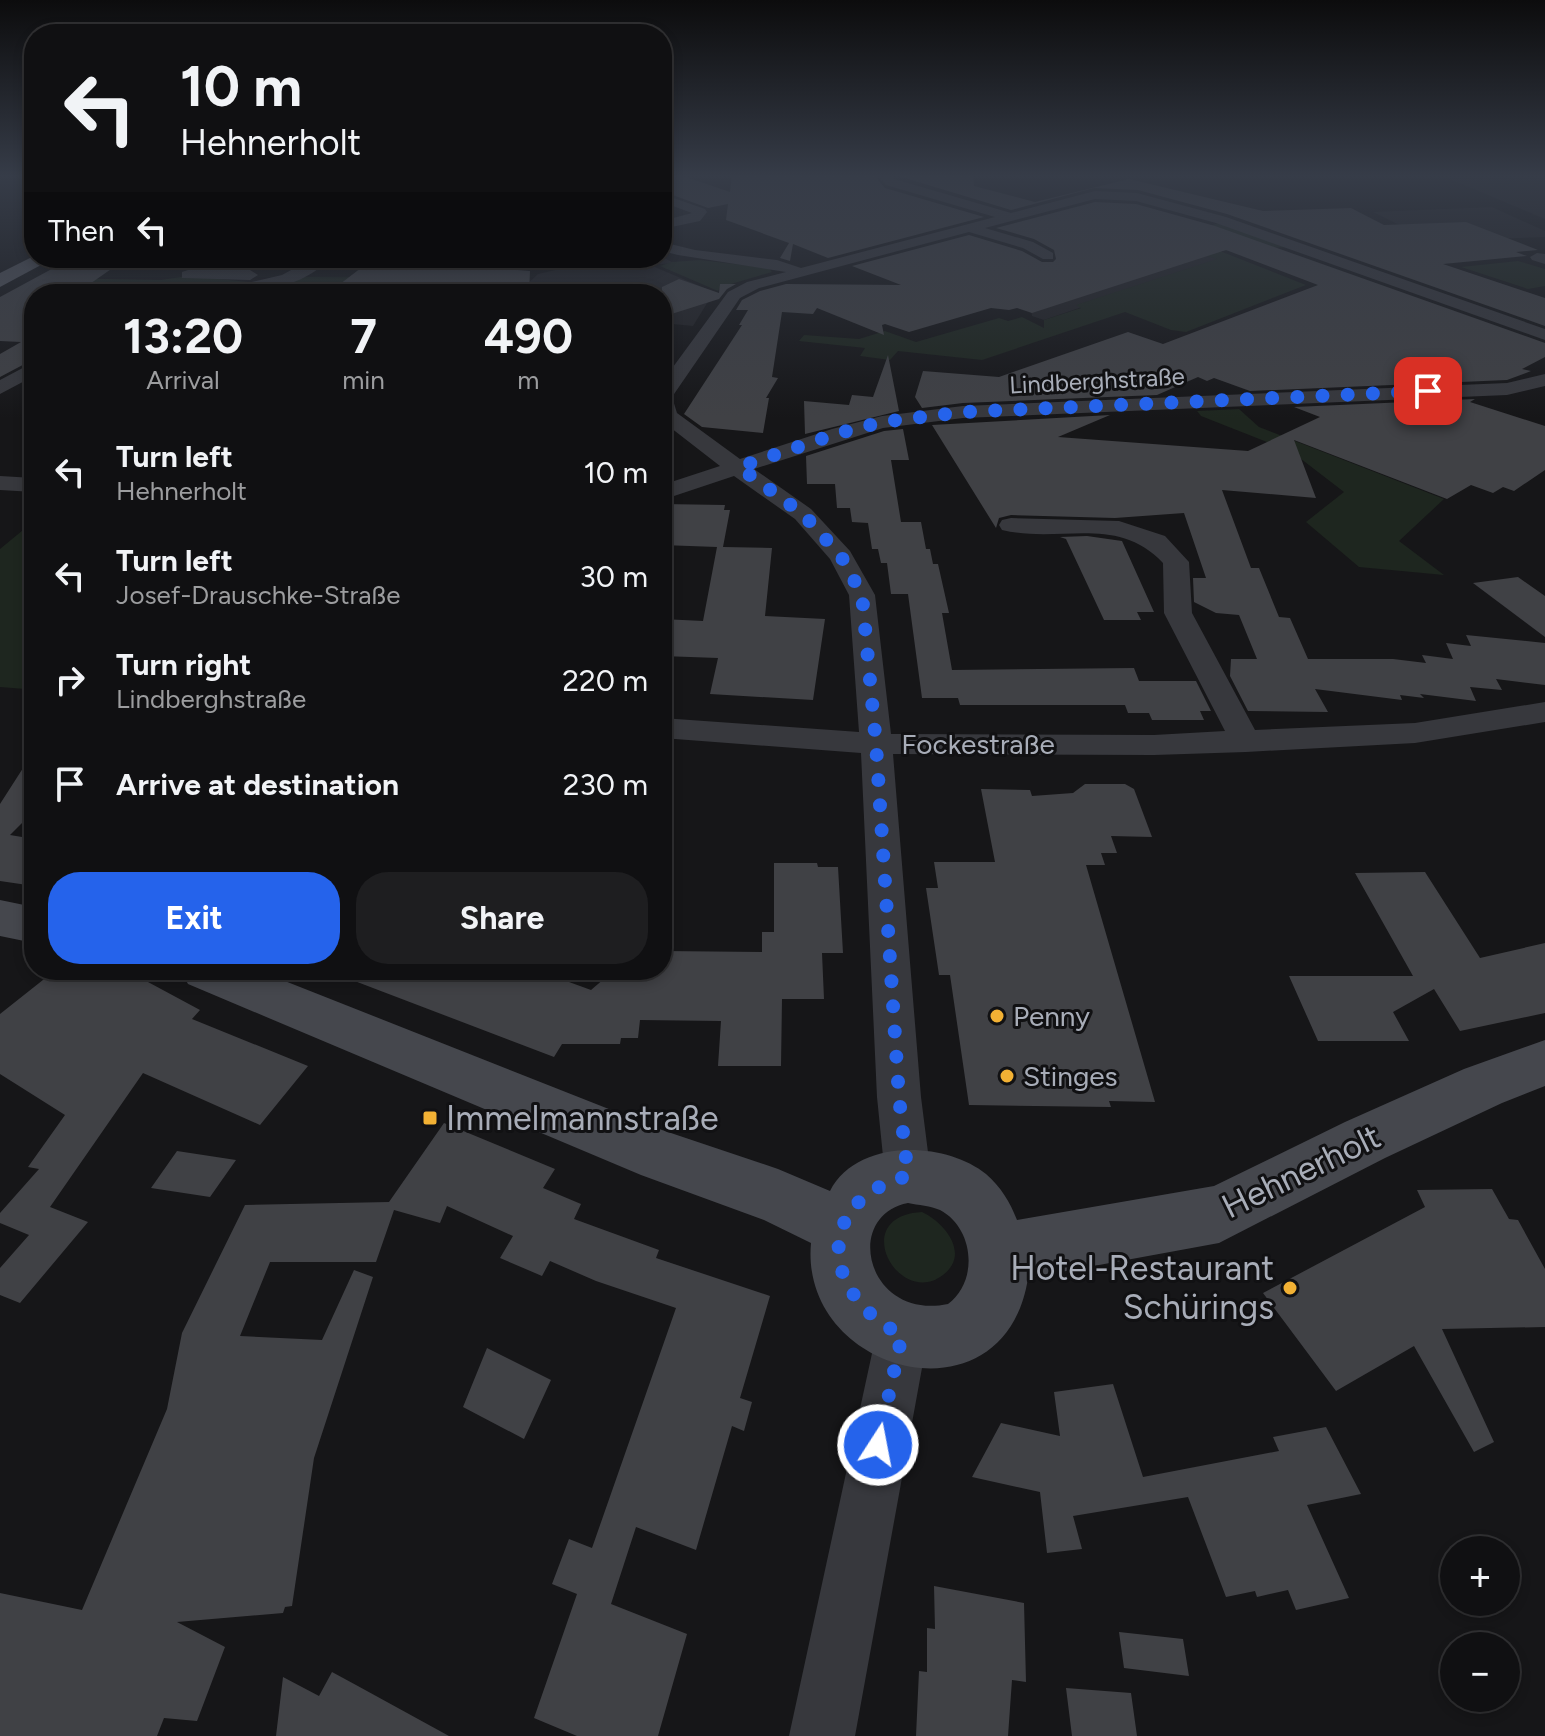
<!DOCTYPE html>
<meta charset="utf-8">
<style>
:root{--surface:#101012;--page:#1e1e20;--text:#f1f3f6;--muted:#9c9d9f;--line:#303032;--accent:#2563eb}
body{margin:0;font-family:Figtree,sans-serif;background:var(--page);color:var(--text);height:100vh;display:flex;flex-direction:column;font-size:30px;white-space:nowrap}
*{box-sizing:border-box;margin:0}
p{font-size:26px;color:var(--muted)}
.icon{flex:none;width:44px;height:44px;fill:none;stroke:currentColor;stroke-width:2;stroke-linecap:round;stroke-linejoin:round}
.map{position:relative;flex:1;overflow:hidden}
.sheet{position:absolute;left:24px;top:284px;width:648px;height:696px;display:flex;flex-direction:column;background:var(--surface);border-radius:32px;box-shadow:0 4px 12px #0003,0 0 0 2px var(--line)}
.sheet>*{flex:none}
.top-card{position:absolute;left:24px;top:24px;width:648px;height:244px;border-radius:32px;box-shadow:0 4px 12px #0003,0 0 0 2px var(--line);background:#101012;color:var(--text);overflow:hidden}
.controls{position:absolute;left:1440px;top:1536px;display:grid;gap:16px}
.controls a{display:grid;place-items:center;width:80px;height:80px;border-radius:50%;background:var(--surface);box-shadow:0 4px 12px #0003,0 0 0 2px var(--line);font-size:40px}
.pin{position:absolute;display:grid;place-items:center;width:68px;height:68px;color:#fff;margin:-34px;border-radius:16px;box-shadow:0 4px 12px #0006}
.me{position:absolute;width:88px;margin:-44px;rotate:11deg;stroke-linejoin:round;filter:drop-shadow(0 0 6px #0008)}
.turn{display:flex;align-items:center;gap:28px;height:168px;padding:0 24px;font-size:36px}
.turn .icon{width:104px;height:104px;stroke-width:2.5}
.turn b{display:block;font-size:56px;line-height:68px}
.then{display:flex;align-items:center;height:76px;padding:0 24px;background:#0003;gap:16px;font-size:30px}
.eta{display:flex;justify-content:space-evenly;align-items:center;height:136px;text-align:center}
.eta b{font-size:48px;font-weight:700;line-height:56px}
.action{display:flex;gap:16px;margin-top:auto;padding:16px 24px}
.action a{flex:1;height:92px;border-radius:32px;background:var(--accent);color:#fff;font-size:32px;font-weight:700;line-height:92px;text-align:center}
.action a+a{background:var(--page);color:var(--text)}
ul{padding:0;list-style:none}
li{display:flex;align-items:center;gap:24px;height:104px;padding:0 24px}
li div{flex:1}
li b{display:block;font-size:30px}
li em{font-style:normal}
.map>svg:first-child{display:block}
.built{fill:#222225}
.green{fill:#1e261f}
.building{fill:#404145}
.lines{fill:none;stroke-linecap:round;stroke-linejoin:round}
.street{fill:#37383d;fill-rule:evenodd}
.secondary{fill:#45474d;fill-rule:evenodd}
.primary{fill:#53555c;fill-rule:evenodd}
.route{stroke:#2563eb;stroke-width:14;stroke-dasharray:0 25.2}
.poi-dot{fill:#f2b134;stroke:#111113;stroke-width:3}
.labels{text-anchor:middle;stroke-width:6;stroke-linejoin:round;paint-order:stroke}
.far-street-label{font-size:24px;fill:#a8adb8;stroke:#111113}
.street-label{font-size:28px;fill:#a8adb8;stroke:#111113}
.poi-label{font-size:28px;fill:#a8adb8;stroke:#111113;text-anchor:start}
.near-poi-label{font-size:34px;fill:#a8adb8;stroke:#111113;text-anchor:start}
.near-street-label{font-size:34px;fill:#a8adb8;stroke:#111113}
</style>
<div class="map">
<svg width="1545" height="1736" viewBox="0 0 1545 1736">
<rect width="100%" height="100%" fill="#161618"/>
<!-- built -->
<path class="built" d="M1419 175H1545V219L1445 177Z
M1492 207 1545 231V237L1432 241 1373 212Z
M1158 242 1219 259 1078 305 1082 307 1044 320 1032 316 1030 301Z
M662 257 674 263 650 265 714 292 693 326 662 323V294H529L521 290 538 274 608 258Z"/>
<!-- green -->
<path class="green" d="M1219 223 1288 247 1220 251 1306 285 1186 332 1171 330 1125 312 982 360 898 351 890 360 860 356 865 348 799 341 804 335 859 339 885 331 916 342 999 318 1008 321 1022 317 1044 328V320L1081 308 1076 305 1217 259 1158 242Z
M700 260 769 268 772 272 721 287 718 291 660 266 672 262Z
M1518 261 1545 269V286L1528 289 1461 267Z
M187 276 249 282 216 289 84 288 91 283 54 278 161 280Z
M300 277 492 278 509 290 336 286 326 294H233Z
M1239 409 1259 427 1444 499 1399 541 1444 575 1359 567 1306 522 1344 492 1292 452 1201 416 1197 411Z
M34 521V678L25 689 0 687V549Z
M922 1212C944 1222 971 1254 943 1275 899 1309 847 1216 922 1212Z"/>
<!-- building -->
<path class="building" d="M662 175H680L730 192 732 175H874L885 188 984 217 828 258 793 244 790 261 780 258 789 243 726 220 728 204 708 208 662 191Z
M895 175H973L974 186 1035 202 1129 179 1263 211 1351 208 1384 225 1466 222 1538 250 1516 252 1527 256 1443 264 1545 298V326L1227 214 1138 190 1094 188 1011 210Z
M1095 202 1136 204 1215 226 1545 343V357L1522 369 1531 371 1507 380 1250 391 1214 378 1207 381 1198 377 1157 395 963 403 922 408 915 397 923 371 999 377 1128 332 1163 344 1318 285 1226 250 1032 313 1017 308 1009 310 991 308 909 332 885 324 882 325 884 335 817 308 813 314 782 312 772 377 778 378 766 398H769L763 433 702 427 684 414 742 325H739L748 310H736L742 300 760 291 786 284 901 285 852 266 969 235 1022 251 1042 262H1053L1056 259 1054 250 1034 239 996 228Z
M72 258H127L84 288H130L120 294H34V359L0 377V354L21 342 0 341V297Z
M374 258H441V264L530 271 529 294H327Z
M679 279 719 293 720 284H736L727 289 719 299 662 317V287Z
M888 355 899 411 805 434 804 401 849 405 852 395 873 397Z
M1475 399 1470 402 1545 426V470L1514 491 1503 487 1493 493 1471 485 1447 499 1294 440 1316 498 1222 490 1251 568H1259L1279 617 1290 618 1308 659H1393L1426 663 1422 655 1453 659 1446 643 1471 646 1466 635 1545 643V685L1496 679 1502 690 1470 687 1476 701 1420 694 1424 698 1400 695 1402 700 1315 689 1328 712 1248 711 1230 676 1231 659H1257L1239 615 1216 613 1194 602 1193 578H1206L1184 513 1115 518 1011 515 999 518 996 528 932 425 1110 415 1058 437 1248 451 1320 417 1294 407Z
M903 429 909 460H891L901 522H921L926 549H930L933 564H938L949 613H942L952 670 1134 668 1139 681H1196L1211 711H1200L1204 720H1152L1149 713H1128L1125 705H960L958 698H922L908 594H891L887 563H881L878 549H872L868 523 852 522 850 508H837L835 484H807L806 456 884 431Z
M662 504 725 505 724 510H730L723 547 772 548 765 616 825 619 813 700 710 694 718 658 662 656V619L703 621 717 547 662 545Z
M1087 536 1122 541 1154 612H1137L1141 620H1104L1066 539 1060 537Z
M1518 577 1545 596V637L1473 583Z
M34 751V811L10 835 34 839V886L0 881V804Z
M1085 784H1125L1134 789 1152 837 1111 836 1117 853H1101L1105 865H1086L1155 1102 1109 1101 1111 1107 969 1105 950 975H939L926 888H938L934 862H995L981 789 1030 790 1032 796 1073 793Z
M774 863H817L818 867H838L843 953H822L824 999H782L781 1066H718L721 1021 640 1020 638 1038H621L620 1044H562L554 1057 331 972 536 970 591 990 605 978H645L646 970H662V951L762 952V932H774Z
M1425 872 1480 958 1545 943V1013L1460 1031 1434 989 1393 1012 1409 1041H1318L1289 976H1413L1355 873Z
M98 970 135 975 200 1010 192 1019 308 1066 260 1125 143 1073 50 1207 88 1222 20 1303 0 1295V1268L29 1235 0 1223V1213L39 1169 28 1167 65 1115 0 1074V1014L53 972 89 978Z
M444 1123 555 1169 543 1188 581 1204 574 1219 659 1250 656 1258 770 1296 740 1398 752 1402 744 1431 732 1426 696 1550 636 1527 611 1604 687 1634 658 1736H577L534 1718 577 1594 552 1584 569 1539 592 1548 676 1308 596 1281 550 1261 542 1276 500 1258 513 1236 447 1206 440 1223 394 1210 376 1262H270L240 1336 322 1340 354 1270 373 1277 314 1458 292 1606 285 1607 283 1613 177 1622 225 1647 197 1721 164 1718 157 1736H0V1593L82 1610 167 1409 182 1333 245 1205 389 1202Z
M177 1151 236 1160 210 1197 151 1188Z
M1492 1189 1509 1219 1518 1220 1545 1269V1327L1442 1329 1494 1442 1474 1452 1414 1346 1336 1391 1263 1293 1425 1207 1417 1190Z
M487 1348 551 1380 524 1439 463 1407Z
M1113 1384 1143 1477 1279 1451 1273 1437 1326 1427 1361 1494 1307 1505 1349 1598 1296 1610 1288 1590 1257 1597 1255 1591 1226 1597 1188 1497 1073 1516 1082 1549 1047 1553 1040 1492 972 1477 1001 1423 1060 1436 1054 1392Z
M934 1586 1024 1603 1026 1682 1012 1680 1008 1736H916L919 1671 927 1672V1628L935 1629Z
M1119 1632 1183 1639 1189 1676 1124 1668Z
M332 1672 356 1685 449 1736H276L283 1677 319 1696Z
M1066 1688 1131 1693 1137 1736H1072Z"/>
<g class="lines">
<!-- street -->
<path class="street" d="M877 175H890L894 179 1011 213 1095 191 1137 193 1226 217 1545 329V340L1216 223 1136 201 1095 199 985 228 1033 242 1053 253V259H1043L1023 248 969 232 759 288 740 298 672 397 677 413 740 459 832 429 882 416 963 406 1507 383 1545 374V386L1507 395 963 418 883 428 754 469 811 509 850 551 875 595 891 734 1154 735 1225 731 1164 613 1163 563C1117 514 1060 544 1002 530L999 525 1002 520 1011 518 1119 521 1165 536 1189 562 1192 613 1255 730 1415 723 1545 702V722L1415 743 1246 752 1154 755 893 754 921 1097 931 1176 924 1192 908 1198 892 1192 885 1176 877 1097 861 753 662 738V718L859 732 849 595 830 559 795 519 734 476 662 500V485L720 466 662 421V382L728 292 747 282 786 272 678 255 662 251V242L695 250 777 260 801 268 995 217 886 185Z
M662 194 705 209 707 212 700 221 662 229V221L692 213 662 202Z
M1537 253 1545 254V264L1532 260 1530 257Z
M313 258H330C302 290 249 294 210 294L212 291 282 275Z
M188 270H250L258 275 250 280 182 278V272Z
M34 362V376L0 394V380Z
M0 476 34 478V492L0 490Z
M902 1309 920 1317 928 1335 855 1736H789L876 1335 884 1317Z"/>
<!-- secondary -->
<path class="secondary" d="M0 900 34 907V943L0 936Z
M181 970H257L662 1130 778 1169 830 1191C857 1138 945 1141 986 1174 1001 1187 1010 1202 1017 1220L1214 1186 1345 1122 1464 1069 1545 1040V1086L1502 1103 1385 1158 1219 1243 1028 1278C1005 1428 799 1374 811 1243L764 1220 641 1175 188 984ZM908 1203C918 1205 931 1206 940 1210 974 1228 979 1281 948 1304 867 1321 842 1216 908 1203Z"/>
<!-- primary -->
<path class="primary" d="M34 256 54 258 0 287V273Z"/>
</g>
<!-- sky -->
<linearGradient id="sky" x2="0" y2="1"><stop stop-color="#0c0c0d"/><stop offset="0.42" stop-color="#363c48"/><stop offset="1" stop-color="#363c48" stop-opacity="0"/></linearGradient>
<rect width="1545" height="418" fill="url(#sky)"/>
<g class="lines">
<!-- route -->
<path class="route" d="M878 1445 902 1335C821 1295 812 1201 908 1176L899 1097 876 744 862 595 841 556 803 514 739 467 839 433 882 422 963 412 1428 391"/>
</g>
<!-- markers -->
<g class="poi-dot">
<circle cx="997" cy="1016" r="8"/>
<circle cx="1007" cy="1076" r="8"/>
<rect x="422" y="1110" width="16" height="16" rx="4"/>
<circle cx="1290" cy="1288" r="8"/>
</g>
<g class="labels">
<!-- far-street labels -->
<g class="far-street-label">
<text transform="translate(1097 381) rotate(-3)" y="8">Lindberghstraße</text>
</g>
<!-- street labels -->
<g class="street-label">
<text x="978" y="754">Fockestraße</text>
</g>
<!-- poi labels -->
<g class="poi-label">
<text x="1013" y="1026">Penny</text>
<text x="1023" y="1086">Stinges</text>
</g>
<!-- near-poi labels -->
<g class="near-poi-label">
<text x="446" y="1130">Immelmannstraße</text>
<text x="1274" y="1280" text-anchor="end">Hotel-Restaurant<tspan x="1274" dy="39">Schürings</tspan></text>
</g>
<!-- near-street labels -->
<g class="near-street-label">
<text transform="translate(1301 1171) rotate(-26)" y="12">Hehnerholt</text>
</g>
</g>
</svg>
<div class="controls">
<a>+</a>
<a>−</a>
</div>
<div class="pin" style="left:1428px;top:391px;background:#d93025"><svg class="icon" aria-label="arrive" viewBox="0 0 24 24"><path d="M6 21V4h12l-3 4 3 4H6"/></svg></div>
<svg class="me" style="left:878px;top:1445px" viewBox="-20 -20 40 40"><circle r="17" fill="#2563eb" stroke="#fff" stroke-width="3"/><path d="M0-11L8 9 0 5-8 9z" fill="#fff"/></svg>
<div class="top-card">
<div class="turn"><svg class="icon" aria-label="left" viewBox="0 0 24 24"><path d="M17 20v-9H6M10 6l-5 5 5 5"/></svg><div><b>10 m</b>Hehnerholt</div></div>
<div class="then">Then<svg class="icon" aria-label="left" viewBox="0 0 24 24"><path d="M17 20v-9H6M10 6l-5 5 5 5"/></svg></div>
</div>
<section class="sheet">
<div class="eta">
<div><b>13:20</b><p>Arrival</p></div>
<div><b>7</b><p>min</p></div>
<div><b>490</b><p>m</p></div>
</div>
<ul>
<li><svg class="icon" aria-label="left" viewBox="0 0 24 24"><path d="M17 20v-9H6M10 6l-5 5 5 5"/></svg><div><b>Turn left</b><p>Hehnerholt</p></div><em>10 m</em></li>
<li><svg class="icon" aria-label="left" viewBox="0 0 24 24"><path d="M17 20v-9H6M10 6l-5 5 5 5"/></svg><div><b>Turn left</b><p>Josef-Drauschke-Straße</p></div><em>30 m</em></li>
<li><svg class="icon" aria-label="right" viewBox="0 0 24 24"><path d="M7 20v-9h11M14 6l5 5-5 5"/></svg><div><b>Turn right</b><p>Lindberghstraße</p></div><em>220 m</em></li>
<li><svg class="icon" aria-label="arrive" viewBox="0 0 24 24"><path d="M6 21V4h12l-3 4 3 4H6"/></svg><div><b>Arrive at destination</b></div><em>230 m</em></li>
</ul>
<div class="action"><a>Exit</a><a>Share</a></div>
</section>
</div>
